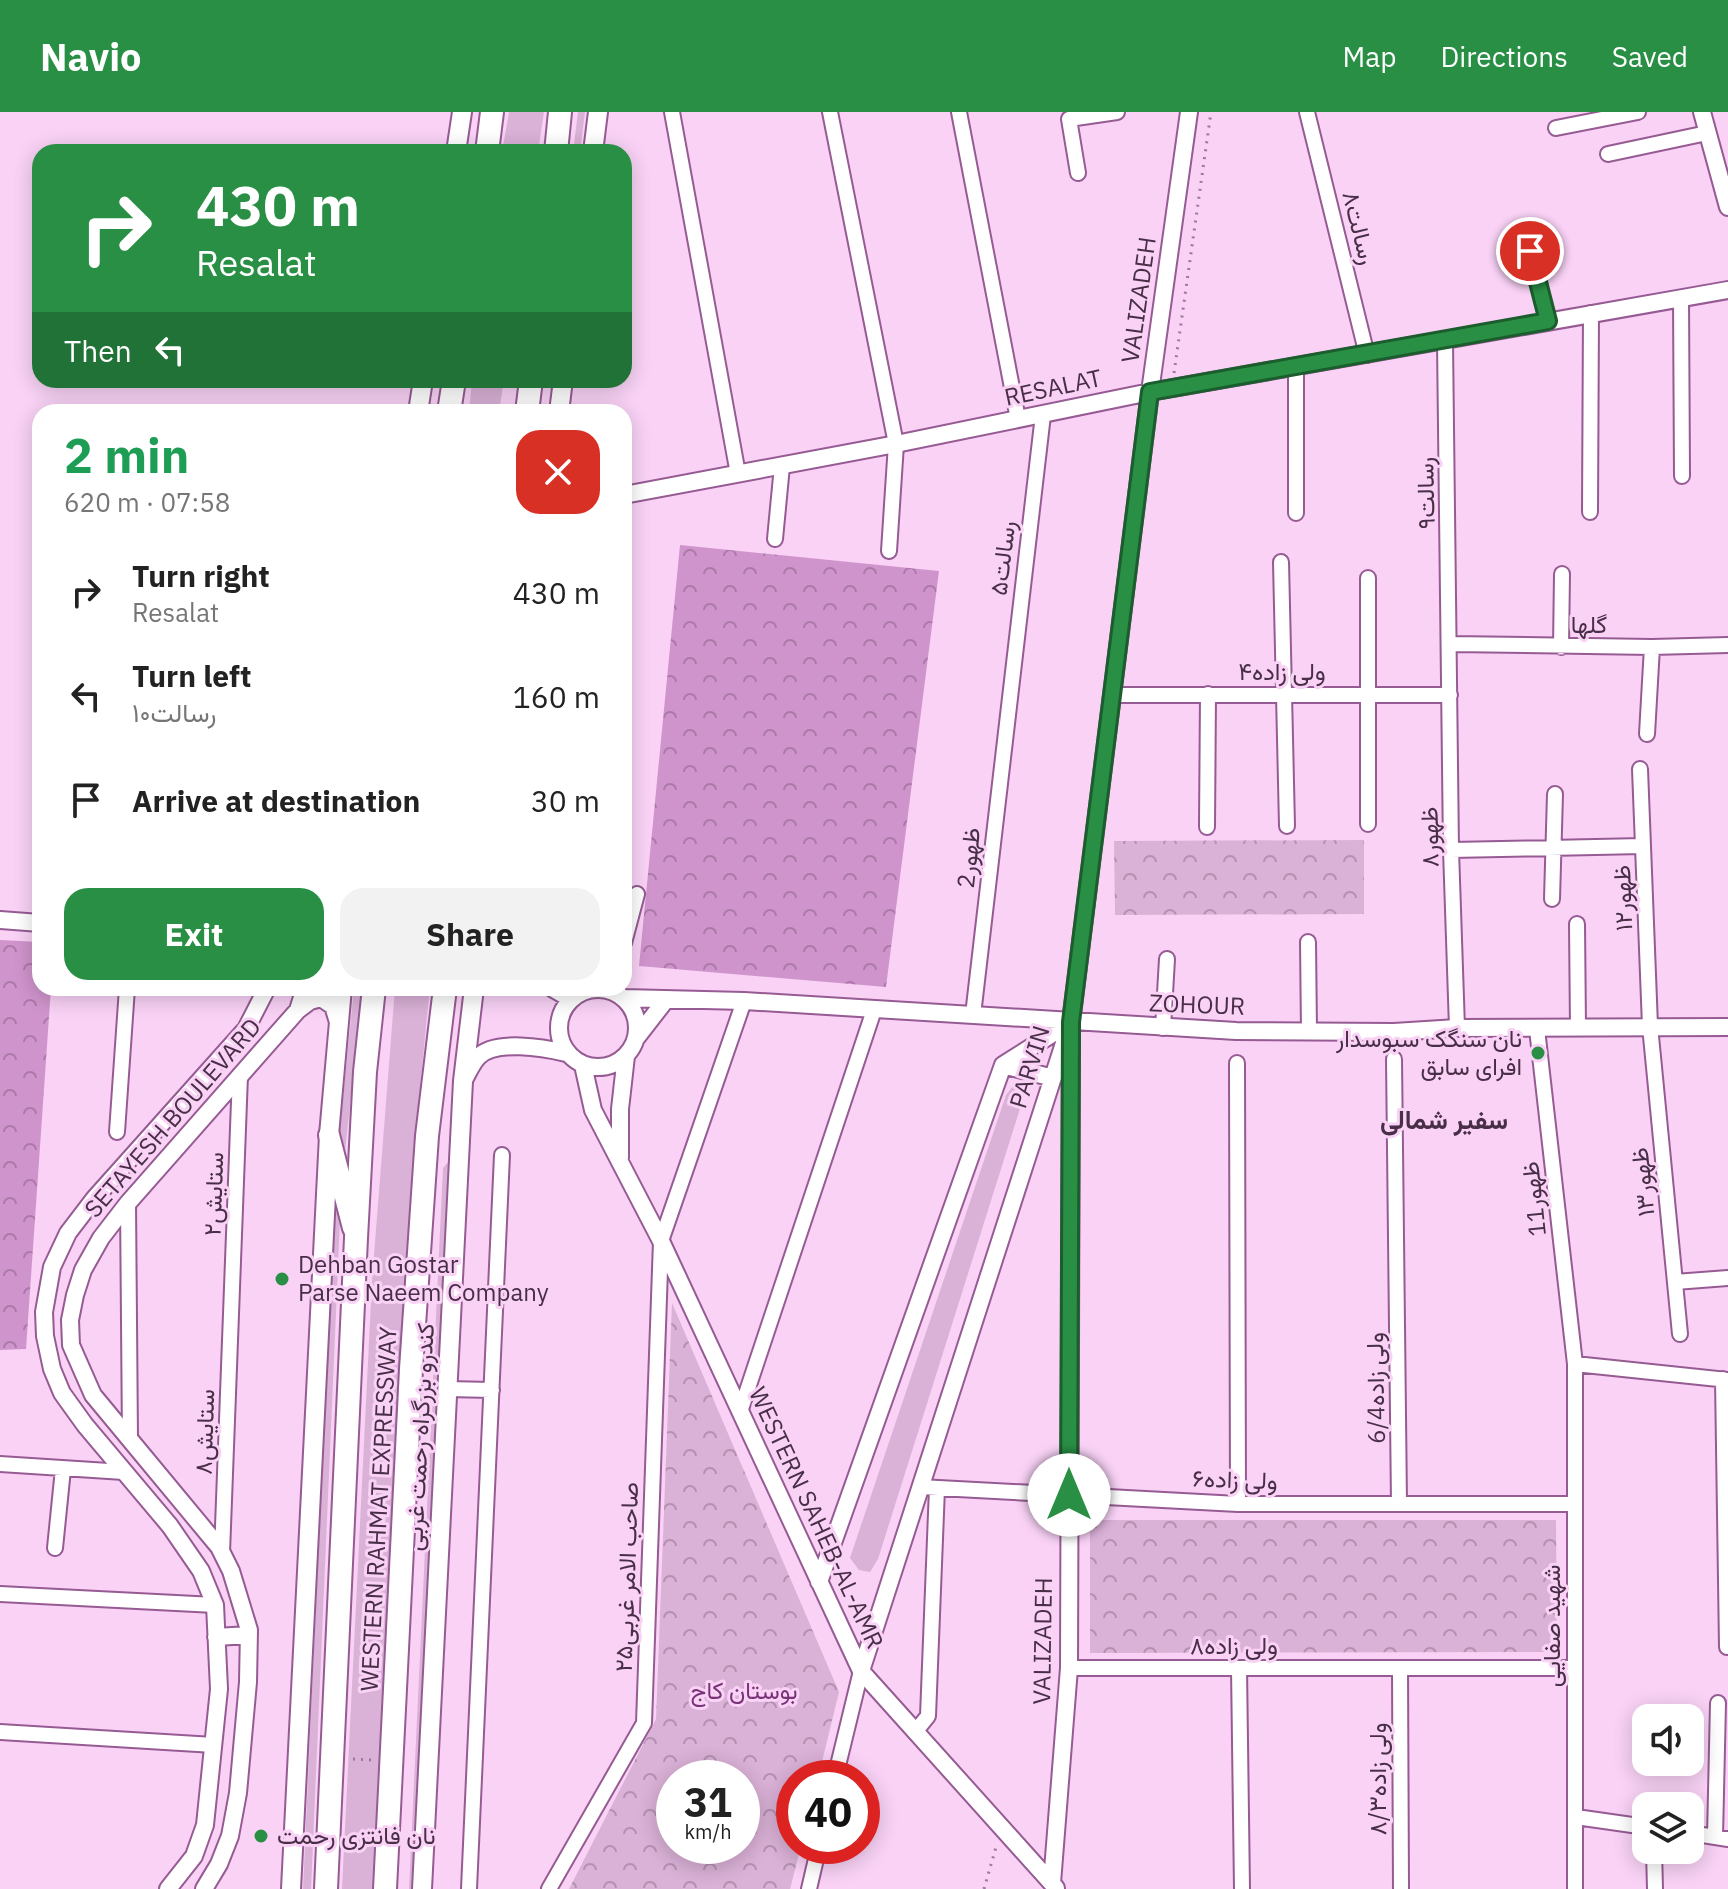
<!DOCTYPE html>
<meta charset="utf-8">
<style>
:root{--surface:#fff;--page:#f2f2f2;--text:#222;--muted:#767676;--accent:#298f45}
body{margin:0;font-family:"IBM Plex Sans",Vazirmatn,sans-serif;background:var(--page);color:var(--text);height:100vh;display:flex;flex-direction:column;font-size:30px;white-space:nowrap}
*{box-sizing:border-box;margin:0}
p{font-size:26px;color:var(--muted)}
.icon{flex:none;width:44px;height:44px;fill:none;stroke:currentColor;stroke-width:2;stroke-linecap:round;stroke-linejoin:round}
.map{position:relative;flex:1;overflow:hidden}
.drawer{position:absolute;left:32px;top:292px;width:600px;height:592px;display:flex;flex-direction:column;background:var(--surface);border-radius:24px;box-shadow:0 4px 20px #0003}
.drawer>*{flex:none}
.banner{position:absolute;left:32px;top:32px;width:600px;height:244px;border-radius:24px;box-shadow:0 4px 20px #0003;background:#298f45;color:#fff;overflow:hidden}
.controls{position:absolute;left:1632px;top:1592px;display:grid;gap:16px}
.controls a{display:grid;place-items:center;width:72px;height:72px;border-radius:16px;background:var(--surface);box-shadow:0 4px 20px #0003;font-size:40px}
.speed{position:absolute;left:656px;top:1648px;display:flex;gap:16px;font-size:40px;font-weight:700;text-align:center}
.speed>*{display:grid;place-content:center;width:104px;height:104px;border-radius:50%;background:var(--surface);box-shadow:0 4px 20px #0003;line-height:1}
.speed small{font-size:20px;font-weight:400}
.speed .limit{border:12px solid #d22;background:#fff;color:#111}
.pin{position:absolute;display:grid;place-items:center;width:68px;height:68px;color:#fff;margin:-34px;border:4px solid #fff;border-radius:50%;box-shadow:0 2px 8px #0007}
.me{position:absolute;width:88px;margin:-44px;rotate:0deg;stroke-linejoin:round;filter:drop-shadow(0 0 6px #0008)}
.turn{display:flex;align-items:center;gap:28px;height:168px;padding:0 32px;font-size:36px}
.turn .icon{width:104px;height:104px;stroke-width:2.5}
.turn b{display:block;font-size:56px;line-height:68px}
.then{display:flex;align-items:center;height:76px;padding:0 32px;background:#0003;gap:16px;font-size:30px}
.round{display:grid;place-items:center;flex:none;width:84px;height:84px;border-radius:24px;background:var(--page)}
.summary{display:flex;align-items:center;justify-content:space-between;height:136px;padding:0 32px}
h1{font-size:48px;font-weight:700;line-height:60px;color:#1e9e55}
.cta{display:flex;gap:16px;margin-top:auto;padding:16px 32px}
.cta a{flex:1;height:92px;border-radius:24px;background:var(--accent);color:#fff;font-size:32px;font-weight:700;line-height:92px;text-align:center}
.cta a+a{background:var(--page);color:var(--text)}
ul{padding:0;list-style:none}
li{display:flex;align-items:center;gap:24px;height:104px;padding:0 32px}
li div{flex:1}
li b{display:block;font-size:30px}
li em{font-style:normal}
header{display:flex;align-items:center;gap:48px;box-sizing:border-box;height:112px;padding:0 40px;background:var(--accent);color:#fff}
header strong{font-size:38px}
nav{display:flex;gap:44px;margin-inline-start:auto;font-size:28px}
.map>svg:first-child{display:block}
.green{fill:#dab1d7}
.forest{fill:url(#forest-crowns)}
.park{fill:url(#park-crowns);fill-rule:evenodd}
.lines{fill:none;stroke-linecap:round;stroke-linejoin:round}
.minor-casing{stroke:#965b93;stroke-width:18}
.tertiary-casing{stroke:#965b93;stroke-width:20}
.secondary-casing{stroke:#965b93;stroke-width:22}
.primary-casing{stroke:#965b93;stroke-width:24}
.trunk-casing{stroke:#965b93;stroke-width:26}
.path{stroke:#9a7a98;stroke-width:3;stroke-dasharray:2 6;stroke-linecap:butt}
.minor{stroke:#fff;stroke-width:14}
.tertiary{stroke:#fff;stroke-width:16}
.secondary{stroke:#fff;stroke-width:18}
.primary{stroke:#fff;stroke-width:20}
.trunk{stroke:#fff;stroke-width:22}
.route-casing{stroke:#1b5d2d;stroke-width:20}
.route{stroke:#298f45;stroke-width:14}
.poi-dot{fill:#298f45;stroke:#f9d2f6;stroke-width:3}
.labels{text-anchor:middle;stroke-width:6;stroke-linejoin:round;paint-order:stroke}
.street-label{font-size:24px;fill:#482e47;stroke:#f9d2f6}
.poi-label{font-size:24px;fill:#482e47;stroke:#f9d2f6;text-anchor:start}
.park-label{font-size:24px;fill:#783277;stroke:#f9d2f6}
.neighbourhood-label{font-size:26px;font-weight:bold;fill:#482e47;stroke:#f9d2f6}
</style>
<header>
<strong>Navio</strong>
<nav><a>Map</a><a>Directions</a><a>Saved</a></nav>
</header>
<div class="map">
<svg width="1728" height="1777" viewBox="0 0 1728 1777">
<defs>
<pattern id="forest-crowns" width="20" height="18" patternUnits="userSpaceOnUse" patternTransform="scale(2)"><rect width="20" height="18" fill="#d094cc"/><path d="M2 6a3 3 0 1 1 6 0M12 15a3 3 0 1 1 6 0" fill="none" stroke="#ab79a7"/></pattern>
<pattern id="park-crowns" width="20" height="18" patternUnits="userSpaceOnUse" patternTransform="scale(2)"><rect width="20" height="18" fill="#dab1d7"/><path d="M2 6a3 3 0 1 1 6 0M12 15a3 3 0 1 1 6 0" fill="none" stroke="#b390b0"/></pattern>
</defs>
<rect width="100%" height="100%" fill="#f9d2f6"/>
<!-- green -->
<path class="green" d="M509 0H544L538 40H502Z
M578 0H585L580 40H573Z
M472 268H504L499 300H469Z
M354 876H363L345 1039 339 1027Z
M395 876H430C398 1175 388 1476 374 1777H342L372 1169Z
M1013 974 1022 976 1024 984 878 1447 870 1460 859 1458 850 1446 1006 983Z
M449 1049 415 1777H409L443 1056Z
M334 1094 340 1108 311 1777H303Z"/>
<!-- forest -->
<path class="forest" d="M680 433 939 459 886 875 639 854Z
M0 828 40 830V876H51L26 1237 0 1238Z"/>
<!-- park -->
<path class="park" d="M1364 728V802L1115 803 1114 729Z
M672 1191 839 1580 818 1666H794V1734H801L790 1777H569L656 1607ZM674 1666H742V1734H674Z
M1090 1408H1556L1557 1540 1090 1541Z"/>
<g class="lines">
<defs>
<path id="minor" d="M672 0 738 362
M830 0 896 332 889 439
M959 0 1018 307
M1307 0 1367 243
M1556 16 1638 0
M1608 42 1707 21
M1078 61 1069 7 1117 0
M1524 116 1548 209
M1681 186 1682 364
M1445 230 1451 738 1457 916
M1296 256V401
M1590 400 1591 201
M775 427 782 354
M1281 450 1287 714
M1368 466V712
M1451 532 1652 535 1728 533
M1561 535 1562 462
M1114 583H1450
M1647 622 1652 535
M1640 657 1650 914 1680 1222
M1207 715 1208 582
M1451 738 1643 734
M1552 787 1555 682
M1577 812 1578 916
M1308 830 1309 919
M624 831 637 782
M611 879 612 876
M973 903 1043 303
M1163 916 1167 847
M1537 917 1575 1252V1777
M1394 947 1399 1392
M1237 951 1238 1392
M117 1020 127 876
M128 1091 130 1327
M1675 1170 1728 1166
M1575 1252 1728 1268
M1723 1267 1727 1535
M447 1277 492 1278
M740 1300 874 898
M0 1352 124 1360
M920 1375 1238 1392H1574
M55 1436 63 1357
M222 1441 240 963
M0 1482 215 1493
M1069 1556H1574
M1239 1556 1242 1777
M1400 1556 1401 1777
M0 1620 214 1633
M915 1620 928 1604 937 1376
M835 1666 861 1559
M1576 1705 1646 1715
M1690 1721 1728 1727
M1715 1725 1718 1591
M1654 1738 1655 1777
M469 1777 502 1043
M549 1777 644 1611 661 1129 744 889
M809 1777 819 1734"/>
<path id="tertiary" d="M1702 0 1728 95
M624 383 896 332 1150 280 1728 178
M0 808 40 811
M552 876 571 887
M559 916a39 39 0 1 1 78 0a39 39 0 1 1-78 0Z
M624 886 744 889 1236 919 1394 920 1457 916 1728 915
M298 898 310 889 321 886 333 894 338 910
M637 925 665 889
M583 953 593 998 661 1129 861 1559 1056 1776
M1003 953 1053 966
M464 968C468 961 472 951 478 945 495 927 545 936 566 941
M620 1046V997L626 944
M819 1470 1003 953 1071 910
M216 1525 249 1523
M861 1559 1066 925
M1052 1771 1069 1556 1071 910 1150 280 1189 0
M168 1777 194 1744 205 1713 219 1577 215 1493 201 1459 170 1414 85 1313 62 1281 52 1257 45 1224 44 1200 52 1155 68 1121 94 1087 246 917 267 876
M204 1777 219 1752 230 1724 238 1681 248 1570 249 1518 231 1459 219 1435 93 1283 71 1233 70 1208 75 1183 83 1158 101 1126 128 1091 298 898 305 876"/>
<path id="secondary" d="M456 40 462 0
M593 40 598 0
M418 300 423 268
M559 300 563 268
M291 1777 329 1023 342 876
M422 1777 463 969 474 876"/>
<path id="primary" d="M329 1023 353 1116"/>
<path id="trunk" d="M487 40 492 0
M556 40 560 0
M449 300 454 268
M527 300 531 268
M326 1777 356 1126 365 960 374 876
M385 1777 411 1257 427 1024 445 876"/>
</defs>
<!-- minor casing -->
<use href="#minor" class="minor-casing"/>
<!-- tertiary casing -->
<use href="#tertiary" class="tertiary-casing"/>
<!-- secondary casing -->
<use href="#secondary" class="secondary-casing"/>
<!-- primary casing -->
<use href="#primary" class="primary-casing"/>
<!-- trunk casing -->
<use href="#trunk" class="trunk-casing"/>
<!-- path -->
<path class="path" d="M1174 261 1211 0
M353 1647 373 1648
M984 1777 996 1735"/>
<!-- minor -->
<use href="#minor" class="minor"/>
<!-- tertiary -->
<use href="#tertiary" class="tertiary"/>
<!-- secondary -->
<use href="#secondary" class="secondary"/>
<!-- primary -->
<use href="#primary" class="primary"/>
<!-- trunk -->
<use href="#trunk" class="trunk"/>
</g>
<g class="lines">
<defs>
<path id="route" d="M1069 1383 1071 910 1150 280 1548 209 1530 139"/>
</defs>
<!-- route casing -->
<use href="#route" class="route-casing"/>
<!-- route -->
<use href="#route" class="route"/>
</g>
<!-- markers -->
<g class="poi-dot">
<circle cx="1538" cy="941" r="8"/>
<circle cx="282" cy="1167" r="8"/>
<circle cx="261" cy="1724" r="8"/>
</g>
<g class="labels">
<!-- street labels -->
<g class="street-label">
<text transform="translate(1359 116) rotate(76)" y="8">رسالت۸</text>
<text transform="translate(1139 188) rotate(-82)" y="8">VALIZADEH</text>
<text transform="translate(1053 276) rotate(-12)" y="8">RESALAT</text>
<text transform="translate(1426 381) rotate(-91)" y="8">رسالت۹</text>
<text transform="translate(1003 446) rotate(-83)" y="8">رسالت۵</text>
<text x="1589" y="521">گلها</text>
<text x="1282" y="568">ولی زاده۴</text>
<text transform="translate(1430 725) rotate(-91)" y="8">ظهور۸</text>
<text transform="translate(969 746) rotate(-84)" y="8">2ظهور</text>
<text transform="translate(1623 786) rotate(-92)" y="8">ظهور۱۲</text>
<text transform="translate(1197 893) rotate(2)" y="8">ZOHOUR</text>
<text transform="translate(1030 955) rotate(-73)" y="8">PARVIN</text>
<text transform="translate(173 1006) rotate(-49)" y="8">SETAYESH BOULEVARD</text>
<text transform="translate(1643 1070) rotate(-96)" y="8">ظهور۱۳</text>
<text transform="translate(214 1082) rotate(-88)" y="8">ستایش۲</text>
<text transform="translate(1534 1087) rotate(-96)" y="8">11ظهور</text>
<text transform="translate(1376 1276) rotate(-91)" y="8">6/4ولی زاده</text>
<text transform="translate(205 1320) rotate(-88)" y="8">ستایش۸</text>
<text transform="translate(420 1325) rotate(-87)" y="8">کندرو بزرگراه رحمت غربی</text>
<text transform="translate(1235 1368) rotate(2)" y="8">ولی زاده۶</text>
<text transform="translate(379 1397) rotate(-87)" y="8">WESTERN RAHMAT EXPRESSWAY</text>
<text transform="translate(816 1406) rotate(65)" y="8">WESTERN SAHEB-AL-AMR</text>
<text transform="translate(627 1465) rotate(-88)" y="8">صاحب الامر غربی۲۵</text>
<text transform="translate(1552 1514) rotate(-90)" y="8">شهید صفایی</text>
<text transform="translate(1043 1529) rotate(-89)" y="8">VALIZADEH</text>
<text x="1234" y="1542">ولی زاده۸</text>
<text transform="translate(1378 1667) rotate(-90)" y="8">ولی زاده۸/۳</text>
</g>
<!-- poi labels -->
<g class="poi-label">
<text x="1522" y="935" text-anchor="end">نان سنگک سبوسدار<tspan x="1522" dy="28">افرای سابق</tspan></text>
<text x="298" y="1161">Dehban Gostar<tspan x="298" dy="28">Parse Naeem Company</tspan></text>
<text x="277" y="1732">نان فانتزی رحمت</text>
</g>
<!-- park labels -->
<g class="park-label">
<text x="744" y="1587">بوستان کاج</text>
</g>
<!-- neighbourhood labels -->
<g class="neighbourhood-label">
<text x="1444" y="1017">سفیر شمالی</text>
</g>
</g>
</svg>
<div class="controls">
<a><svg class="icon" aria-label="sound" viewBox="0 0 24 24"><path d="M4 9h4l5-4v14l-5-4H4zM17 9q2 3 0 6"/></svg></a>
<a><svg class="icon" aria-label="layers" viewBox="0 0 24 24"><path d="M12 4l9 5-9 5-9-5zM3 14l9 5 9-5"/></svg></a>
</div>
<div class="speed"><div>31<small>km/h</small></div><div class="limit">40</div></div>
<div class="pin" style="left:1530px;top:139px;background:#d93025"><svg class="icon" aria-label="arrive" viewBox="0 0 24 24"><path d="M6 21V4h12l-3 4 3 4H6"/></svg></div>
<svg class="me" style="left:1069px;top:1383px" viewBox="-20 -20 40 40"><circle r="19" fill="#fff"/><path d="M0-13L10 11 0 6-10 11z" fill="#298f45"/></svg>
<div class="banner">
<div class="turn"><svg class="icon" aria-label="right" viewBox="0 0 24 24"><path d="M7 20v-9h11M14 6l5 5-5 5"/></svg><div><b>430 m</b>Resalat</div></div>
<div class="then">Then<svg class="icon" aria-label="left" viewBox="0 0 24 24"><path d="M17 20v-9H6M10 6l-5 5 5 5"/></svg></div>
</div>
<section class="drawer">
<div class="summary"><div><h1>2 min</h1><p>620 m · 07:58</p></div><a class="round" style="background:#d93025;color:#fff"><svg class="icon" aria-label="close" viewBox="0 0 24 24"><path d="M6 6l12 12M18 6L6 18"/></svg></a></div>
<ul>
<li><svg class="icon" aria-label="right" viewBox="0 0 24 24"><path d="M7 20v-9h11M14 6l5 5-5 5"/></svg><div><b>Turn right</b><p>Resalat</p></div><em>430 m</em></li>
<li><svg class="icon" aria-label="left" viewBox="0 0 24 24"><path d="M17 20v-9H6M10 6l-5 5 5 5"/></svg><div><b>Turn left</b><p>رسالت۱۰</p></div><em>160 m</em></li>
<li><svg class="icon" aria-label="arrive" viewBox="0 0 24 24"><path d="M6 21V4h12l-3 4 3 4H6"/></svg><div><b>Arrive at destination</b></div><em>30 m</em></li>
</ul>
<div class="cta"><a>Exit</a><a>Share</a></div>
</section>
</div>
